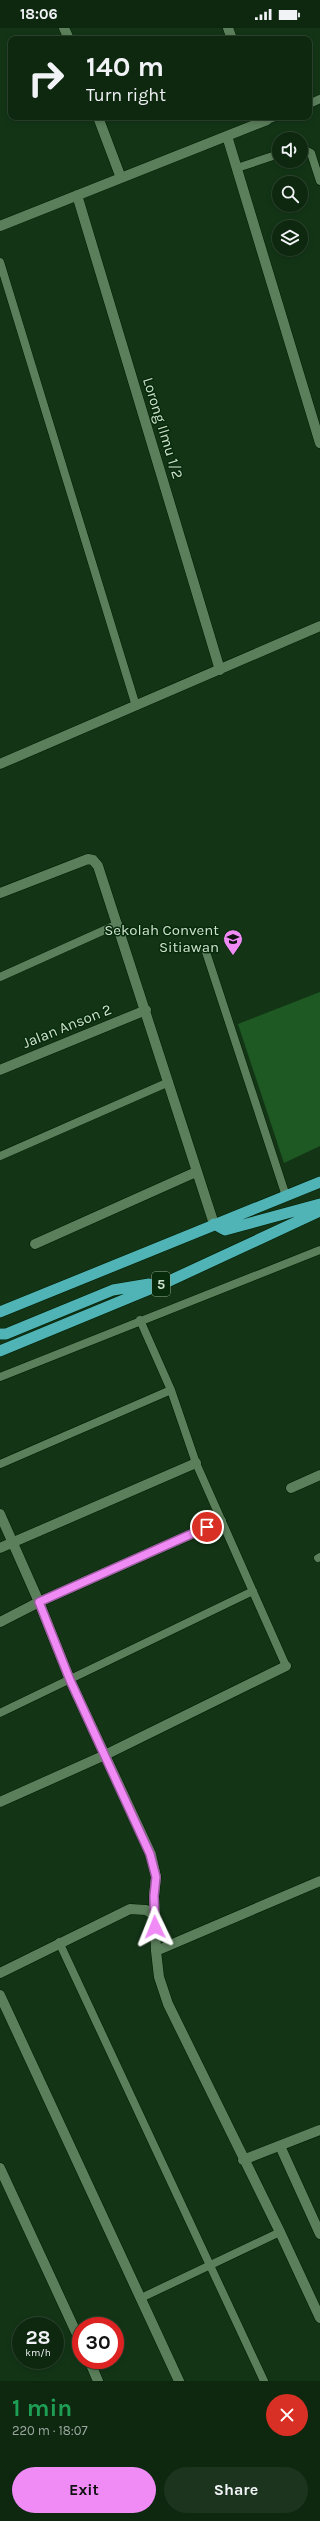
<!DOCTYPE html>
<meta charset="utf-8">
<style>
:root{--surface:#0e2810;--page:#1c341e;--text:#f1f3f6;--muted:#9ba69f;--line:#2e4430;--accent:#f08bf6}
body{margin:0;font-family:Karla,sans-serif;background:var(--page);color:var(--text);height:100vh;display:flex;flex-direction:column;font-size:15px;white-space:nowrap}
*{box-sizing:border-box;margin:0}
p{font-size:13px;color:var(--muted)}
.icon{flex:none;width:22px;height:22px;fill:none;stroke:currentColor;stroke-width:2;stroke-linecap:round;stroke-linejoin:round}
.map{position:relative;height:2353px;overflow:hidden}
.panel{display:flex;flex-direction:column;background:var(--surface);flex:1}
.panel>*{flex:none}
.guide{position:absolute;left:8px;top:8px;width:304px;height:84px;border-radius:8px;box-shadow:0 2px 6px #0003,0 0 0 1px var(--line);background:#0e2810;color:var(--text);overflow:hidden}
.tools{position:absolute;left:272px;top:104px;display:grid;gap:8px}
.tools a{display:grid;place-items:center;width:36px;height:36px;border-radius:50%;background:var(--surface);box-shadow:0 2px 6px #0003,0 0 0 1px var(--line);font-size:20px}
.speed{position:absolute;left:12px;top:2289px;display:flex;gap:8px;font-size:20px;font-weight:700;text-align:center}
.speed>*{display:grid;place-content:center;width:52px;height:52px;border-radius:50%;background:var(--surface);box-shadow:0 2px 6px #0003,0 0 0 1px var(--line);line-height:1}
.speed small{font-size:10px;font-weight:400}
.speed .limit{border:6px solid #d22;background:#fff;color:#111}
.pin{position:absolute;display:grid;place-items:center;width:34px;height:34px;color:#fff;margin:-17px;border:2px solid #fff;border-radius:50%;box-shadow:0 1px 4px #0007}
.me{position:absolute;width:44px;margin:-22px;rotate:358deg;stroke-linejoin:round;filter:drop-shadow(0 0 3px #0008)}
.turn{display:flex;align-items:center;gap:14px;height:84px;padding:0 12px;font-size:18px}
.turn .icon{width:52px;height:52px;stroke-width:2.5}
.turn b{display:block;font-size:28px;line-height:34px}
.round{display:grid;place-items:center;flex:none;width:42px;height:42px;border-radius:21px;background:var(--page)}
.headline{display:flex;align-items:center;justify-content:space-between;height:68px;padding:0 12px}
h1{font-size:24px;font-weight:700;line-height:30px;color:#1e9e55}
.primary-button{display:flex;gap:8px;margin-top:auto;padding:8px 12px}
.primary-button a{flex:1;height:46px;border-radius:24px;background:var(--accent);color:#111;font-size:16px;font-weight:700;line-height:46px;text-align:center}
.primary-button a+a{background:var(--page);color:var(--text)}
.status{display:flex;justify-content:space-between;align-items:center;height:28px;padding:0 20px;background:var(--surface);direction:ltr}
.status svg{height:11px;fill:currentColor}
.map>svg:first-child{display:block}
.green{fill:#1e5823}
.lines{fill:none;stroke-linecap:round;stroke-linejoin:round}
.service-casing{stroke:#001c01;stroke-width:9}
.minor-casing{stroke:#001c01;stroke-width:11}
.trunk-casing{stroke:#001c01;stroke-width:12}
.service{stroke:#5b7f5b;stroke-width:8}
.minor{stroke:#5b7f5b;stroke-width:10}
.trunk{stroke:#50b4b7;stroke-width:11}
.route-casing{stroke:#9c5aa0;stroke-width:10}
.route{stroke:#f08bf6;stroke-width:7}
.labels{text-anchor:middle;stroke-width:3;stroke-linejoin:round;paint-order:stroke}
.shield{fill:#082b0c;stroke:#93ab94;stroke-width:1}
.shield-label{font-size:14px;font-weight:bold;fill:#cee2ce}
.street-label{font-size:15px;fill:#cee2ce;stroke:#082b0c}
.poi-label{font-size:15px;fill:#cee2ce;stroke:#082b0c;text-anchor:end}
</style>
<div class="status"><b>18:06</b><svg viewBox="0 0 49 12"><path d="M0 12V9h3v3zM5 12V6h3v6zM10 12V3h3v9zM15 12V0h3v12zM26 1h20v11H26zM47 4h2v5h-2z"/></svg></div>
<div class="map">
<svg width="320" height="2353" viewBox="0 0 320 2353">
<rect width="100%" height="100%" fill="#133516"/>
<!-- green -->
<path class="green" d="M320 964V1118L284 1135 238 996Z"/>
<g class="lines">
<defs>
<path id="service" d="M309 76 320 71
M267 92 275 89
M301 120 311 125 320 153
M237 140 279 126
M0 234 136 678
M205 921 286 1168
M0 949 118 896
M0 1128 169 1054
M140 1292 171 1362 196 1435 286 1638
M0 1349 320 1222
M0 1436 171 1362
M318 1530 320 1529
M0 1685 253 1563
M59 1914 264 2353
M141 2270 280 2204"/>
<path id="minor" d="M64 0 69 11
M228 0 232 11
M98 89 121 150
M227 108 320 415
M77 167 220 642
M0 198 267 92 265 89
M0 736 320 598
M0 865 88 831 93 832 98 838 214 1196
M0 1042 146 982
M35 1216 196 1144
M291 1460 320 1447
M0 1486 39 1574 70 1652 151 1826 156 1849 154 1868 156 1923 159 1949 168 1976 280 2204 320 2290
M0 1520 196 1435
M0 1594 39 1574 221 1493
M0 1774 105 1727 286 1638
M156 1923 320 1853
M0 1945 130 1881 146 1882 154 1887
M0 1967 179 2353
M280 2118 320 2206
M243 2132 320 2102
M0 2140 81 2315
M89 2332 98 2353"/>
<path id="trunk" d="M214 1196 225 1202 320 1176
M0 1284 320 1154
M0 1306H6L113 1262 149 1256
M0 1323 167 1254 320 1183"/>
</defs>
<!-- service casing -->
<use href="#service" class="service-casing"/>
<!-- minor casing -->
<use href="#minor" class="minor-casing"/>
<!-- trunk casing -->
<use href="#trunk" class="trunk-casing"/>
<!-- service -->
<use href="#service" class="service"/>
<!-- minor -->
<use href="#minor" class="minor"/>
<!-- trunk -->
<use href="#trunk" class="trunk"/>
</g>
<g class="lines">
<defs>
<path id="route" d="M155 1899 154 1868 156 1849 150 1826 70 1652 39 1574 207 1499"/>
</defs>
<!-- route casing -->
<use href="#route" class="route-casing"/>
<!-- route -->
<use href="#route" class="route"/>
</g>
<!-- icons -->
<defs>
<symbol id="school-pin" viewBox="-11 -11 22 30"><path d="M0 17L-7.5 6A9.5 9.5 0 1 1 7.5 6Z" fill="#f08bf6" stroke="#082b0c"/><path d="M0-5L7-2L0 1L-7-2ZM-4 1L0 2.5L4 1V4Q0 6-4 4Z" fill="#111"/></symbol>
</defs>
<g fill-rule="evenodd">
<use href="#school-pin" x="222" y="900" width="22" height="30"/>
</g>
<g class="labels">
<!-- shield labels -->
<rect class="shield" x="152" y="1244" width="18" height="24" rx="3"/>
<g class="shield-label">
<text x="161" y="1261">5</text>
</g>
<!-- street labels -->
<g class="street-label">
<text transform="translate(163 400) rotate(73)" y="5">Lorong Ilmu 1/2</text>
<text transform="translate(67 998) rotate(-22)" y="5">Jalan Anson 2</text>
</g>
<!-- poi labels -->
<g class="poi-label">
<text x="219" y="907">Sekolah Convent<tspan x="219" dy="17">Sitiawan</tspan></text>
</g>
</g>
</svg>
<div class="tools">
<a><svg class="icon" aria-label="sound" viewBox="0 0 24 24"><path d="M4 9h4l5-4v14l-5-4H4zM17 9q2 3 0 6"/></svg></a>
<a><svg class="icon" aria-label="search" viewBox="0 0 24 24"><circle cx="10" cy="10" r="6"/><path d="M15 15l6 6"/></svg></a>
<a><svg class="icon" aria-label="layers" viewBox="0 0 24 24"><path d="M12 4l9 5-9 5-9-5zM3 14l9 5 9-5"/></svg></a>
</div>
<div class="speed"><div>28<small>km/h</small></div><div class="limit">30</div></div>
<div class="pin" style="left:207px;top:1499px;background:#d93025"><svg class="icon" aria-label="arrive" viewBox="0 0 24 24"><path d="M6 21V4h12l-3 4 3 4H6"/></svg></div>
<svg class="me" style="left:155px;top:1899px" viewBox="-20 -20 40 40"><path d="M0-17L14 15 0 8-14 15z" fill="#f08bf6" stroke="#fff" stroke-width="4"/></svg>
<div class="guide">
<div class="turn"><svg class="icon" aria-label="right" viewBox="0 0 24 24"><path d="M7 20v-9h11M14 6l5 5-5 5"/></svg><div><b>140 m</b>Turn right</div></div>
</div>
</div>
<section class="panel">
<div class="headline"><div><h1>1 min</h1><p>220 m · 18:07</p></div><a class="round" style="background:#d93025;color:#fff"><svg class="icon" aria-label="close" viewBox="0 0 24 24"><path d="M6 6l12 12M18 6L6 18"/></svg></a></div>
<div class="primary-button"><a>Exit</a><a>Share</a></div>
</section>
